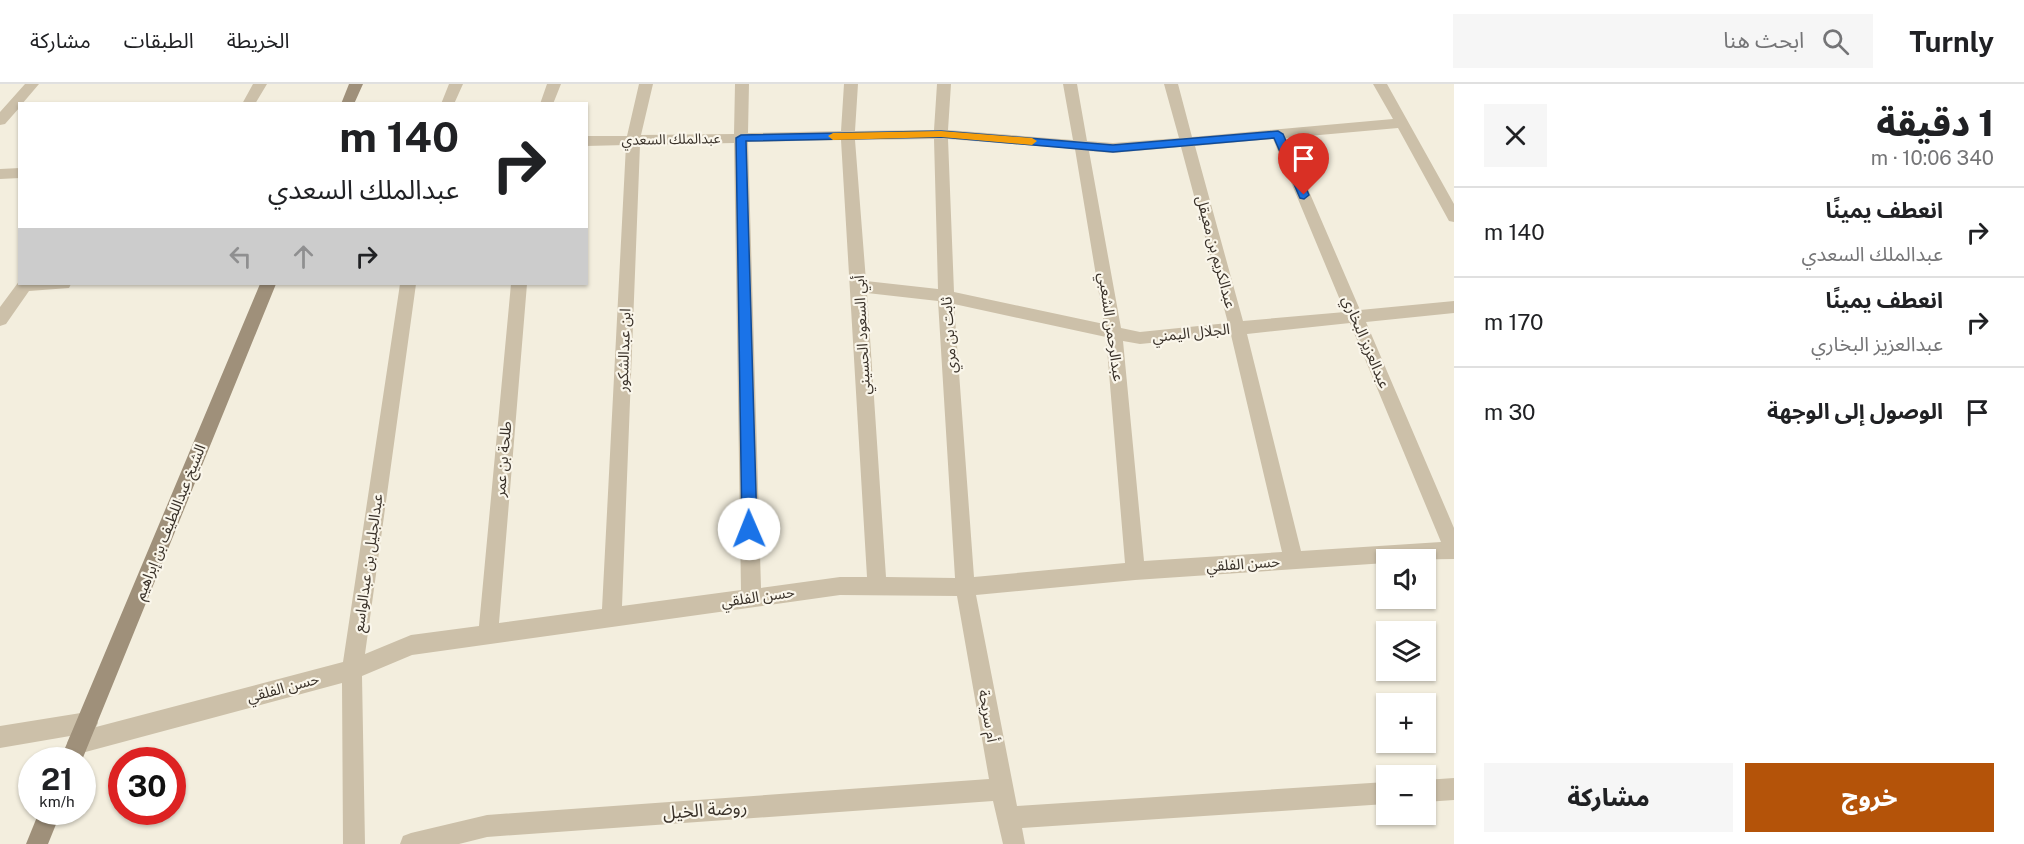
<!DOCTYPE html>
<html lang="ar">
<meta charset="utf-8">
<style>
:root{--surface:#fff;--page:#f6f6f6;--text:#202124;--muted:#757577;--line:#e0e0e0;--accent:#b45309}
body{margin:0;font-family:"Public Sans","Noto Sans Arabic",sans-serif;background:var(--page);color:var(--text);direction:rtl;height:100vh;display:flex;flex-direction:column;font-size:22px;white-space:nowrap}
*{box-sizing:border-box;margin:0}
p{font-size:20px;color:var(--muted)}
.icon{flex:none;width:33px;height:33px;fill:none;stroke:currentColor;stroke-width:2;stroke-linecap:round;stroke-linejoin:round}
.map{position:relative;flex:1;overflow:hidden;direction:ltr}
.side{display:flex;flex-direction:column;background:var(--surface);width:570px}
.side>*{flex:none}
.top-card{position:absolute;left:18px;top:18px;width:570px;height:183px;border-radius:0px;box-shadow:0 2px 4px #0004;direction:rtl;background:#fff;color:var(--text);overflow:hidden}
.buttons{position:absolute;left:1376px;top:465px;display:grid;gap:12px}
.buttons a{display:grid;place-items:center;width:60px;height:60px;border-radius:0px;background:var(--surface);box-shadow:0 2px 4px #0004;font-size:30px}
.speed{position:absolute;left:18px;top:663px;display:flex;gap:12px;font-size:30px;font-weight:700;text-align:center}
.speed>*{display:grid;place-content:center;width:78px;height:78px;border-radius:50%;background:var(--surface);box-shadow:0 2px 4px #0004;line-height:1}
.speed small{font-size:15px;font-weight:400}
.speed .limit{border:9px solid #d22;background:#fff;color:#111}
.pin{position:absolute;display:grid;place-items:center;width:51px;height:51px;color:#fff;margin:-62px -26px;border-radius:50% 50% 50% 0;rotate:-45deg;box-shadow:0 0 6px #0007}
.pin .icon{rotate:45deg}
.me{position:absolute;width:66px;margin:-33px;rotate:359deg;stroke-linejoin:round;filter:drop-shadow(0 0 4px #0008)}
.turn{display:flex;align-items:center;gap:21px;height:126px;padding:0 30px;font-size:27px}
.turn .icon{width:78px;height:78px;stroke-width:2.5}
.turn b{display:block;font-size:42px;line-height:51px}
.lanes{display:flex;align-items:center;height:57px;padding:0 30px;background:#0003;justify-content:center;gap:30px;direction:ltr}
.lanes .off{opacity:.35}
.round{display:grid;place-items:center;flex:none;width:63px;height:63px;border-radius:0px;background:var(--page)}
.head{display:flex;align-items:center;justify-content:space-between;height:102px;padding:0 30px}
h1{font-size:36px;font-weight:800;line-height:45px}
.primary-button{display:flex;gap:12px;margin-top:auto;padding:12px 30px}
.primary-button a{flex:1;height:69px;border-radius:0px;background:var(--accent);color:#fff;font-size:24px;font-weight:800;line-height:69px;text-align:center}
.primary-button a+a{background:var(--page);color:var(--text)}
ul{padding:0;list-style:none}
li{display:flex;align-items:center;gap:18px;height:90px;padding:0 30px;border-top:2px solid var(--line)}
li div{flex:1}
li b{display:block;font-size:22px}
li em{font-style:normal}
header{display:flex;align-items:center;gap:36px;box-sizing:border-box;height:84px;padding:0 30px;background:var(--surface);border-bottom:2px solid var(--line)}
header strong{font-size:28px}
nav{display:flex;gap:33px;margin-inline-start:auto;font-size:21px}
.search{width:420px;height:54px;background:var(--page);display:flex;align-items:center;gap:15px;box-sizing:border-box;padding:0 21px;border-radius:0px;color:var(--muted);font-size:22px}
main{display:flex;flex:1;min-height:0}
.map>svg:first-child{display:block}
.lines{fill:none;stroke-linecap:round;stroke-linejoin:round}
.street{fill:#ccc0a9;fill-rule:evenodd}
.secondary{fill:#9f907a;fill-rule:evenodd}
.route{fill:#1a73e8;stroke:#114b97;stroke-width:1.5}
.slow{fill:#f59e0b}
.labels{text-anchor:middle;stroke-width:4.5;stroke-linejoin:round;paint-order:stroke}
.far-street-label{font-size:14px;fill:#393129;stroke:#faf6eb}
.street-label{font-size:15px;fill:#393129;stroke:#faf6eb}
.near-street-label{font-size:18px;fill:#393129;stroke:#faf6eb}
</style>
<header>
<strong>Turnly</strong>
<div class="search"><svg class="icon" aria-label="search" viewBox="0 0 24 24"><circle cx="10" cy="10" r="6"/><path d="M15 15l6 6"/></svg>ابحث هنا</div>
<nav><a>الخريطة</a><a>الطبقات</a><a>مشاركة</a></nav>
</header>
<main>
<section class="side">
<div class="head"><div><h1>1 دقيقة</h1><p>340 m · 10:06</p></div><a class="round"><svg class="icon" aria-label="close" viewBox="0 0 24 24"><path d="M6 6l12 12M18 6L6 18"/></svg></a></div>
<ul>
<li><svg class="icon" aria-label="right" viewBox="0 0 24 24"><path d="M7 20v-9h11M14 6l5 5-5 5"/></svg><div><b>انعطف يمينًا</b><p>عبدالملك السعدي</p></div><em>140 m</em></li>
<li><svg class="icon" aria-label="right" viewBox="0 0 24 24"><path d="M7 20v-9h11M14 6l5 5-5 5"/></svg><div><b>انعطف يمينًا</b><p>عبدالعزيز البخاري</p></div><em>170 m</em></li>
<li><svg class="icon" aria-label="arrive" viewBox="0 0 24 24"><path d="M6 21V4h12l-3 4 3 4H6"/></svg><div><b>الوصول إلى الوجهة</b></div><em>30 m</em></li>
</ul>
<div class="primary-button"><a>خروج</a><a>مشاركة</a></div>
</section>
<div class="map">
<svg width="1454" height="760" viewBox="0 0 1454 760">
<rect width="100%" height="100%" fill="#f3eede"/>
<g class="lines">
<!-- street -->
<path class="street" d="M25 0H39L22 20H20V23L5 40 0 41V28Z
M253 0H267L255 20H242Z
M449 0H463L454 20H441Z
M547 0H561L553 20H540Z
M639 0H653L641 51 734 50 735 0H749L748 49 841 47 844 0H858L855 47 934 46 937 0H951L948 46 1073 56 1063 0H1077L1087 57 1113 59 1179 54 1164 0H1178L1192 53 1393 35 1373 0H1387L1454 120V138L1449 137 1398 44 1286 54 1360 226 1454 217V229L1366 238 1454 444V475L1386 476V479L1135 496 976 511 1017 722 1386 698V720L1022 744 1025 760H1003L993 717 487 753 459 760H400L403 752 411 749 487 731 989 695 957 512 840 511 412 571 362 592 365 760H343L342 599 78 670 70 667 67 659 70 652 0 664V642L87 628 95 631 98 639 96 643 343 578 400 200H416L365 570 411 551 479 542 511 200H527L499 539 602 525 626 61 586 62V52H627ZM934 55 938 205 866 197 855 56ZM948 55 1075 65 1104 240 954 208ZM1273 55 1345 228 1243 237 1195 62ZM841 56 867 493H840L761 504 748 58ZM734 59 741 506 622 522 640 61ZM1181 63 1228 239 1140 248 1121 244 1089 67 1113 69ZM867 209 938 217 955 494 886 493ZM954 220 1106 253 1125 479 974 493ZM1350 239 1441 458 1301 467 1247 250ZM1231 251 1282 468 1144 477 1123 257 1140 260Z
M20 84V94L0 95V85Z
M20 196V200H71L69 204 29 207 6 240 0 242V223Z
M1454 694V716L1425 718V696Z"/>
<!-- secondary -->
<path class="secondary" d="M349 0H363L354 20H341Z
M260 200H276L82 676H60Z
M39 728H61L48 760H26Z"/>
</g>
<!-- route -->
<path class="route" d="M941 47 1113 61 1278 47 1283 50 1309 111 1304 115 1300 114 1274 54 1113 68 941 53 746 57 757 445 754 450 749 452 744 450 742 445 736 54 741 51Z"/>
<!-- slow -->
<path class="slow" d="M941 47 1032 54 1037 57 1032 61 941 53 833 56 828 52 833 49Z"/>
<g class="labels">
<!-- far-street labels -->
<g class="far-street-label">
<text transform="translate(671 55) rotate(-1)" y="5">عبدالملك السعدي</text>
</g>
<!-- street labels -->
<g class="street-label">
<text transform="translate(1216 168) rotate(75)" y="5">عبدالكريم بن معيقل</text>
<text transform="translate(1111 243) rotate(82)" y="5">عبدالرحمن الشعبي</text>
<text transform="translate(1191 249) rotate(-6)" y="5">الجلال اليمني</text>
<text transform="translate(862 251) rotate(-93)" y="5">أبي السعود الحسيني</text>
<text transform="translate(949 251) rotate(-94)" y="5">ثابت بن مري</text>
<text transform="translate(1366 258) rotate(67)" y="5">عبدالعزيز البخاري</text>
<text transform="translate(624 266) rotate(-88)" y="5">ابن عبدالشكور</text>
<text transform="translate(503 375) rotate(-85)" y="5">طلحة بن عمر</text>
<text transform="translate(170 438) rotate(-68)" y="5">الشيخ عبداللطيف بن إبراهيم</text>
<text transform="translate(368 479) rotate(-82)" y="5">عبدالجليل بن عبدالواسع</text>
<text transform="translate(1243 480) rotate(-4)" y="5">حسن الفلقي</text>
<text transform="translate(758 513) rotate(-8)" y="5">حسن الفلقي</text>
<text transform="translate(283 604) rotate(-15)" y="5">حسن الفلقي</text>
<text transform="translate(988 632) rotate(80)" y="5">أم سريحة</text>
</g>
<!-- near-street labels -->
<g class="near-street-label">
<text transform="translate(705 726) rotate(-4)" y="6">روضة الخيل</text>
</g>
</g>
</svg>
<div class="buttons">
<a><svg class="icon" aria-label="sound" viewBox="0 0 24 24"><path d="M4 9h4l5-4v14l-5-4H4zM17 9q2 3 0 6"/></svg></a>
<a><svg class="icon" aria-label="layers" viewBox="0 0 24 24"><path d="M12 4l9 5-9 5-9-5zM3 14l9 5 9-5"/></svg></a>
<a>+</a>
<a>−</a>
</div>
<div class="speed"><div>21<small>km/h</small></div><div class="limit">30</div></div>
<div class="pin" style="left:1304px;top:111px;background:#d93025"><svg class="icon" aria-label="arrive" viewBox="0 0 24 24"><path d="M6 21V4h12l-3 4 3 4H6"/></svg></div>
<svg class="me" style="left:749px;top:445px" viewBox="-20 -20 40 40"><circle r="19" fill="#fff"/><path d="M0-13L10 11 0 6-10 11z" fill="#1a73e8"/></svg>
<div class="top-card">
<div class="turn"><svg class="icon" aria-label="right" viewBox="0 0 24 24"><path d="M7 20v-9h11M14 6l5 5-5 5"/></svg><div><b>140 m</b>عبدالملك السعدي</div></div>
<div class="lanes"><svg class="icon off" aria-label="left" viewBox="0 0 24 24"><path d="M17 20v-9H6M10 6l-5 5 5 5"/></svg><svg class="icon off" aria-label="ahead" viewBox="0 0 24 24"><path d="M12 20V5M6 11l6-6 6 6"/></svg><svg class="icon" aria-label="right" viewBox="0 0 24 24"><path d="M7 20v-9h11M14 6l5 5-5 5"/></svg></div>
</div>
</div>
</main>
